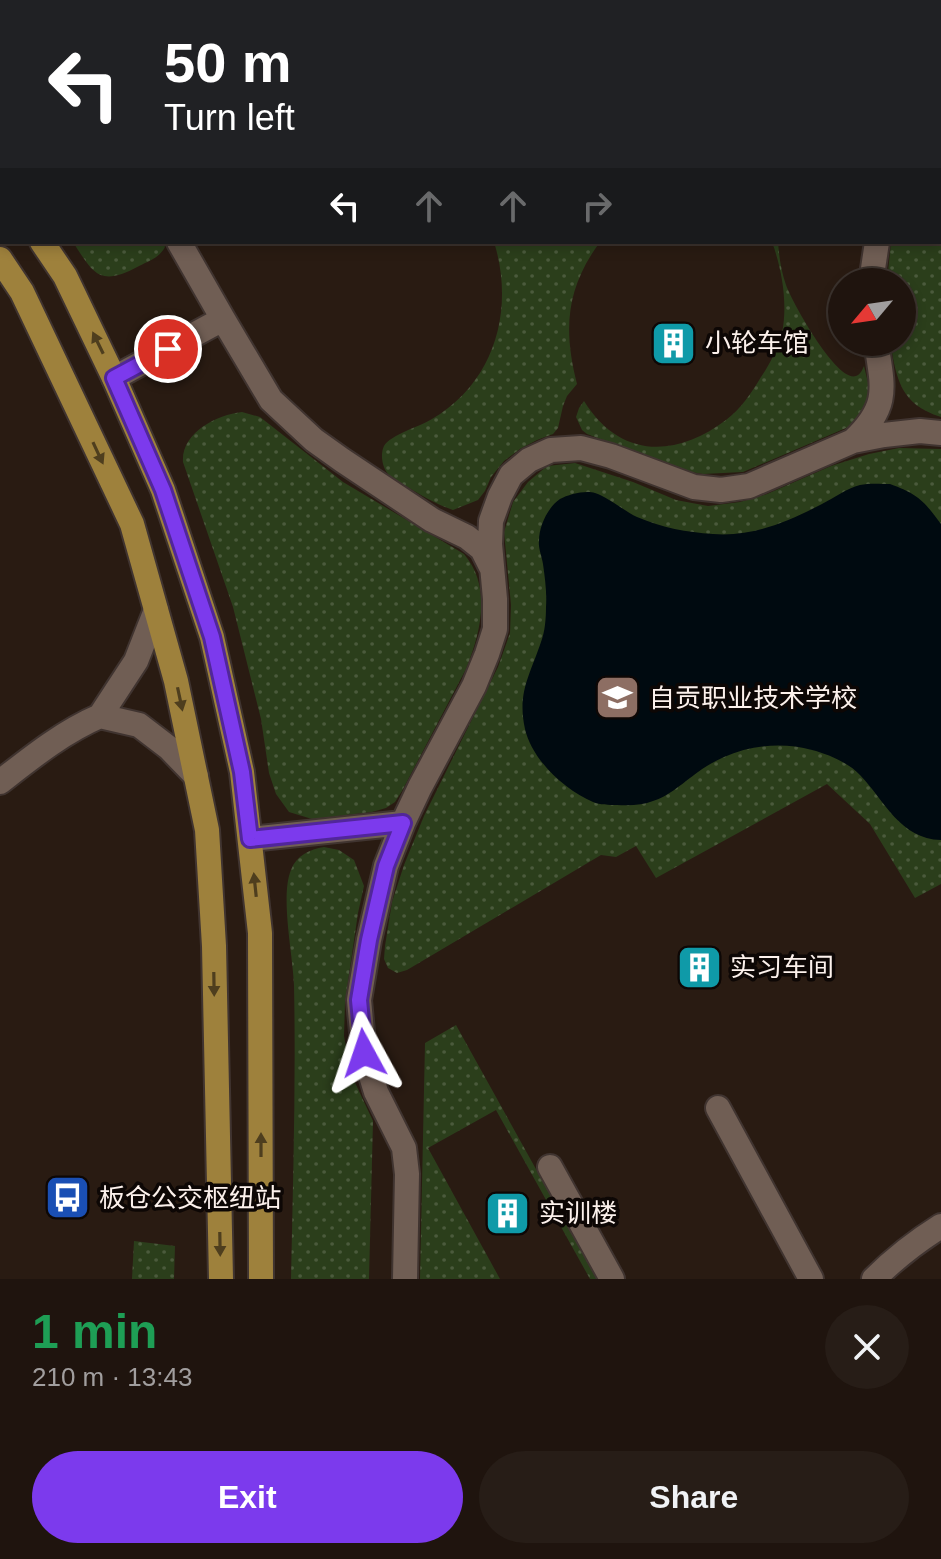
<!DOCTYPE html>
<meta charset="utf-8">
<style>
:root{--surface:#1f140e;--page:#271d17;--text:#f1f3f6;--muted:#a19e9e;--line:#3c332e;--accent:#7c3aed}
body{margin:0;font-family:Helvetica,"Noto Sans SC",sans-serif;background:var(--page);color:var(--text);height:100vh;display:flex;flex-direction:column;font-size:30px;white-space:nowrap}
*{box-sizing:border-box;margin:0}
p{font-size:26px;color:var(--muted)}
.icon{flex:none;width:44px;height:44px;fill:none;stroke:currentColor;stroke-width:2;stroke-linecap:round;stroke-linejoin:round}
.map{position:relative;height:1279px;overflow:hidden}
.drawer{display:flex;flex-direction:column;background:var(--surface);flex:1}
.drawer>*{flex:none}
.hud{position:absolute;left:0px;top:0px;width:942px;height:244px;box-shadow:0 4px 12px #0003,0 0 0 2px var(--line);background:#202124;color:#fff;overflow:hidden}
.needle{width:52px;rotate:241deg}
.controls{position:absolute;left:828px;top:268px;display:grid;gap:16px}
.controls a{display:grid;place-items:center;width:88px;height:88px;border-radius:50%;background:var(--surface);box-shadow:0 4px 12px #0003,0 0 0 2px var(--line);font-size:40px}
.pin{position:absolute;display:grid;place-items:center;width:68px;height:68px;color:#fff;margin:-34px;border:4px solid #fff;border-radius:50%;box-shadow:0 2px 8px #0007}
.me{position:absolute;width:88px;margin:-44px;rotate:355deg;stroke-linejoin:round;filter:drop-shadow(0 0 6px #0008)}
.turn{display:flex;align-items:center;gap:28px;height:168px;padding:0 32px;font-size:36px}
.turn .icon{width:104px;height:104px;stroke-width:2.5}
.turn b{display:block;font-size:56px;line-height:68px}
.lanes{display:flex;align-items:center;height:76px;padding:0 32px;background:#0003;justify-content:center;gap:40px;direction:ltr}
.lanes .off{opacity:.35}
.round{display:grid;place-items:center;flex:none;width:84px;height:84px;border-radius:42px;background:var(--page)}
.overview{display:flex;align-items:center;justify-content:space-between;height:136px;padding:0 32px}
h1{font-size:48px;font-weight:700;line-height:60px;color:#1e9e55}
.action{display:flex;gap:16px;margin-top:auto;padding:16px 32px}
.action a{flex:1;height:92px;border-radius:48px;background:var(--accent);color:#fff;font-size:32px;font-weight:700;line-height:92px;text-align:center}
.action a+a{background:var(--page);color:var(--text)}
.map>svg:first-child{display:block}
.grass{fill:url(#grass-dots)}
.water{fill:#000a10}
.lines{fill:none;stroke-linecap:round;stroke-linejoin:round}
.minor-casing{stroke:#403430;stroke-width:28}
.major-casing{stroke:#403430;stroke-width:28}
.minor{stroke:#705e54;stroke-width:24}
.major{stroke:#9e813c;stroke-width:24}
.oneway{fill:#4e3e1e}
.route-casing{stroke:#51269a;stroke-width:20}
.route{stroke:#7c3aed;stroke-width:14}
.labels{text-anchor:middle;stroke-width:7;stroke-linejoin:round;paint-order:stroke}
.poi-label{font-size:26px;fill:#fcf1ec;stroke:#0d0705;text-anchor:start}
</style>
<div class="map">
<svg width="941" height="1279" viewBox="0 0 941 1279">
<defs>
<pattern id="grass-dots" width="8" height="8" patternUnits="userSpaceOnUse" patternTransform="scale(2)"><rect width="8" height="8" fill="#2b3e1b"/><path d="M2 2h.1M6 6h.1" fill="none" stroke="#4b5a3c" stroke-width="1.8" stroke-linecap="round"/></pattern>
</defs>
<rect width="100%" height="100%" fill="#291b12"/>
<!-- grass -->
<path class="grass" d="M940 210 941 211V417C900 404 897 380 890 342H902V282H887L891 242H940Z
M73 242H163L165 247C159 258 149 261 139 266 100 287 94 275 73 242Z
M494 242H600C566 288 563 329 577 384L567 396 563 406 558 428 553 434 537 440 520 449 504 461 491 477 485 491 478 500 453 510C435 504 421 495 404 485 400 482 392 479 389 475 382 468 380 454 384 446 390 435 421 426 432 419 495 382 515 309 494 242Z
M772 242H778C779 256 781 271 786 285 792 302 837 383 856 376 861 374 862 370 864 366L870 391 869 402 863 416 853 425 743 472 703 474 685 471 587 434 582 430 576 417 579 408 584 401C620 459 676 458 726 420 741 409 752 392 761 377 770 364 778 348 782 333 788 304 782 269 772 242Z
M242 412 260 417 343 482 464 554C492 587 481 632 466 669L402 791 395 802 386 808 372 812 312 819 289 812 276 794 269 773 261 719 233 607 183 462C181 433 216 415 242 412Z
M899 448 941 449V884L915 898 870 824 827 784 656 878 636 846 616 857 601 855 407 970 397 973 388 968 384 959 385 946 392 902 404 865 424 816 498 667 510 633 511 605 504 532 513 502 528 482 547 466 575 463 633 482 676 500 708 506 740 502 767 494 831 466 869 454Z
M324 847 339 850 354 860 364 886 358 913 345 1002 344 1036 351 1074 373 1121 369 1279H291C293 1181 296 1083 294 985 293 955 280 896 291 870 296 856 310 849 324 847Z
M456 1025 597 1279H590L496 1110 428 1148 500 1279H420L425 1043Z
M134 1241 175 1246 174 1279H132Z"/>
<!-- water -->
<path class="water" d="M890 484C918 494 924 501 941 524V840C900 839 885 801 860 775 849 763 828 754 812 750 783 742 751 745 724 757 680 776 672 809 617 805 609 805 600 805 593 802 565 790 532 760 525 729 517 693 530 675 541 642 545 632 546 618 546 607 547 593 545 578 543 564 542 557 538 548 539 541 539 526 548 507 560 499 569 494 586 490 595 493 608 497 624 511 637 517 663 528 686 532 713 534 753 537 787 522 822 504 834 498 847 488 860 485 869 483 881 484 890 484Z"/>
<g class="lines">
<defs>
<path id="minor" d="M45 0 46 2
M940 63 941 59
M179 242 223 319 271 400 314 440 342 460 432 520 467 537 482 549 491 567
M871 282 877 242
M114 378 223 319
M853 441C890 406 883 388 876 342
M156 610 136 661 100 716 139 725 169 748 196 776
M0 782C32 757 63 732 100 716
M250 839 403 823
M718 1108 811 1279
M550 1167 612 1279
M405 1279 407 1174 404 1148 376 1092 364 1053 359 1000 369 940 386 866 403 823 420 787 474 686 487 654 495 629V599L490 544 491 521 500 496 511 475 529 460 551 450 581 448 611 456 694 487 721 490 749 486 853 441 884 435 920 431 941 433
M874 1279C894 1259 917 1241 941 1226"/>
<path id="major" d="M0 179 2 182
M42 242 65 276 114 378 163 490 212 637 242 772 260 933 261 1279
M0 259 22 292 132 524 176 681 207 830 214 946 221 1279"/>
</defs>
<!-- minor casing -->
<use href="#minor" class="minor-casing"/>
<!-- major casing -->
<use href="#major" class="major-casing"/>
<!-- minor -->
<use href="#minor" class="minor"/>
<!-- major -->
<use href="#major" class="major"/>
</g>
<!-- one-way arrows -->
<defs><path id="oneway-solid" d="M-6-.8H1V-3.2L6.5 0L1 3.2V.8H-6Z" transform="scale(2)"/></defs>
<g class="oneway">
<use href="#oneway-solid" transform="translate(98 343) rotate(-116)"/>
<use href="#oneway-solid" transform="translate(98 453) rotate(65)"/>
<use href="#oneway-solid" transform="translate(180 699) rotate(78)"/>
<use href="#oneway-solid" transform="translate(255 885) rotate(-96)"/>
<use href="#oneway-solid" transform="translate(214 984) rotate(89)"/>
<use href="#oneway-solid" transform="translate(261 1145) rotate(-90)"/>
<use href="#oneway-solid" transform="translate(220 1244) rotate(89)"/>
</g>
<g class="lines">
<defs>
<path id="route" d="M168 349 114 378 163 490 212 637 242 772 250 839 403 823 386 866 369 940 359 1000 364 1053"/>
</defs>
<!-- route casing -->
<use href="#route" class="route-casing"/>
<!-- route -->
<use href="#route" class="route"/>
</g>
<!-- icons -->
<defs>
<symbol id="building-square" viewBox="-11 -11 22 22"><rect x="-9" y="-9" width="18" height="18" rx="4" fill="#0f9aa8" stroke="#0d0705"/><path d="M-4-6H4V6H1V3H-1V6H-4ZM-2.5-4.3h1.7v1.8h-1.7ZM.8-4.3h1.7v1.8H.8ZM-2.5-1h1.7V.8h-1.7ZM.8-1h1.7V.8H.8Z" fill="#fff"/></symbol>
<symbol id="school-square" viewBox="-11 -11 22 22"><rect x="-9" y="-9" width="18" height="18" rx="4" fill="#8d6e63" stroke="#0d0705"/><path d="M0-5L7-2L0 1L-7-2ZM-4 1L0 2.5L4 1V4Q0 6-4 4Z" fill="#fff"/></symbol>
<symbol id="bus-square" viewBox="-11 -11 22 22"><rect x="-9" y="-9" width="18" height="18" rx="4" fill="#1a4fb4" stroke="#0d0705"/><path d="M-5-6H5V4H4V6H2V4H-2V6H-4V4H-5ZM-3.5-4V0h7V-4ZM-3.5 1.2v1.5H-2V1.2ZM2 1.2v1.5H3.5V1.2Z" fill="#fff"/></symbol>
</defs>
<g fill-rule="evenodd">
<use href="#building-square" x="648" y="318" width="51" height="51"/>
<use href="#school-square" x="592" y="672" width="51" height="51"/>
<use href="#building-square" x="674" y="942" width="51" height="51"/>
<use href="#bus-square" x="42" y="1172" width="51" height="51"/>
<use href="#building-square" x="482" y="1188" width="51" height="51"/>
</g>
<g class="labels">
<!-- poi labels -->
<g class="poi-label">
<text x="705" y="352">小轮车馆</text>
<text x="649" y="707">自贡职业技术学校</text>
<text x="730" y="976">实习车间</text>
<text x="99" y="1207">板仓公交枢纽站</text>
<text x="539" y="1222">实训楼</text>
</g>
</g>
</svg>
<div class="controls">
<a><svg class="needle" viewBox="-14 -14 28 28"><path d="M0-13l5 13h-10z" fill="#e53935"/><path d="M0 13l5-13h-10z" fill="#a19e9e"/></svg></a>
</div>
<div class="pin" style="left:168px;top:349px;background:#d93025"><svg class="icon" aria-label="arrive" viewBox="0 0 24 24"><path d="M6 21V4h12l-3 4 3 4H6"/></svg></div>
<svg class="me" style="left:364px;top:1053px" viewBox="-20 -20 40 40"><path d="M0-17L14 15 0 8-14 15z" fill="#7c3aed" stroke="#fff" stroke-width="4"/></svg>
<div class="hud">
<div class="turn"><svg class="icon" aria-label="left" viewBox="0 0 24 24"><path d="M17 20v-9H6M10 6l-5 5 5 5"/></svg><div><b>50 m</b>Turn left</div></div>
<div class="lanes"><svg class="icon" aria-label="left" viewBox="0 0 24 24"><path d="M17 20v-9H6M10 6l-5 5 5 5"/></svg><svg class="icon off" aria-label="ahead" viewBox="0 0 24 24"><path d="M12 20V5M6 11l6-6 6 6"/></svg><svg class="icon off" aria-label="ahead" viewBox="0 0 24 24"><path d="M12 20V5M6 11l6-6 6 6"/></svg><svg class="icon off" aria-label="right" viewBox="0 0 24 24"><path d="M7 20v-9h11M14 6l5 5-5 5"/></svg></div>
</div>
</div>
<section class="drawer">
<div class="overview"><div><h1>1 min</h1><p>210 m · 13:43</p></div><a class="round"><svg class="icon" aria-label="close" viewBox="0 0 24 24"><path d="M6 6l12 12M18 6L6 18"/></svg></a></div>
<div class="action"><a>Exit</a><a>Share</a></div>
</section>
